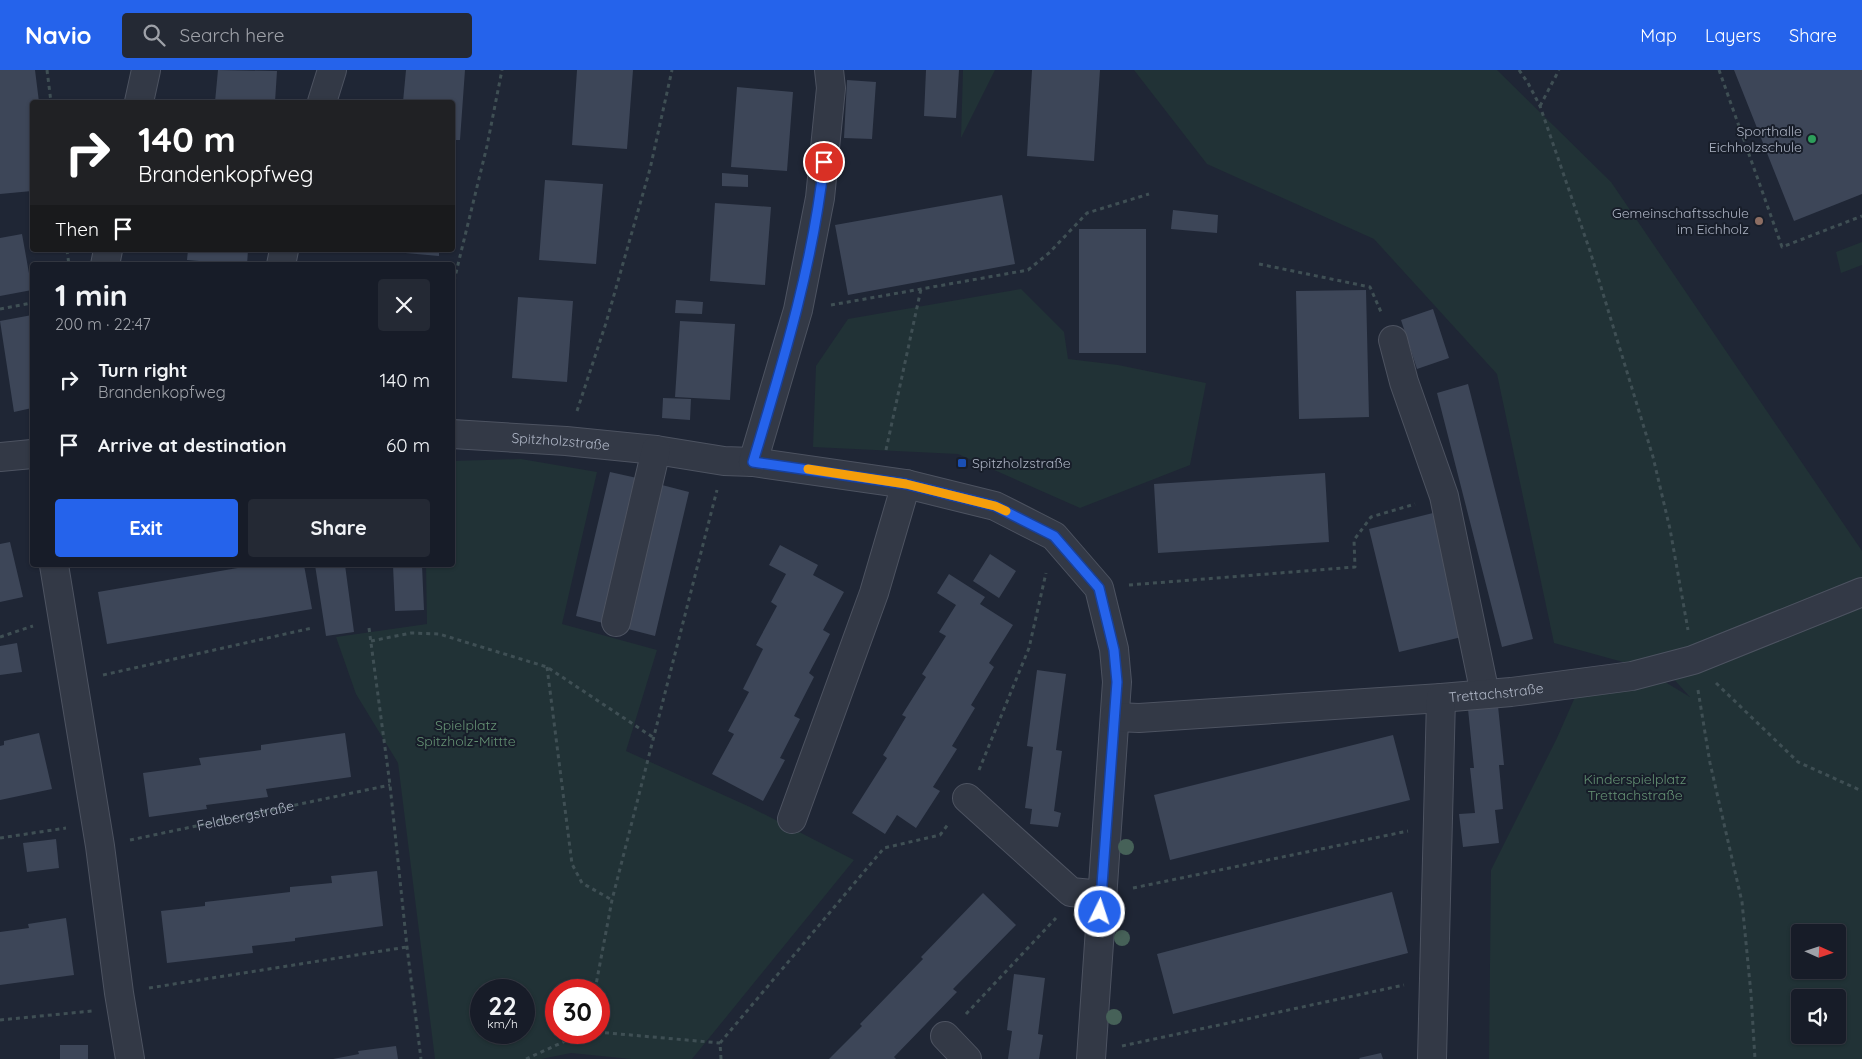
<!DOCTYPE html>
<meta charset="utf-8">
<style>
:root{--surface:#171c28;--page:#242934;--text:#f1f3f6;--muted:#9ea1a8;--line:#363a45;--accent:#2563eb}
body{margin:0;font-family:Quicksand,sans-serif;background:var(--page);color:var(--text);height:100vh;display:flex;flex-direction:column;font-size:19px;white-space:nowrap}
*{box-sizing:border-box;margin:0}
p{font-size:16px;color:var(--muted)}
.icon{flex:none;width:28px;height:28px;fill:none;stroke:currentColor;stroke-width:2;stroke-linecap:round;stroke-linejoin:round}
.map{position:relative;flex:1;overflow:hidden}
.panel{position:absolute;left:30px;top:192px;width:425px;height:305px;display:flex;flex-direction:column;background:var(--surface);border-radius:5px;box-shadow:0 1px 4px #0004,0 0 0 1px var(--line)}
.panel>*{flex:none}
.top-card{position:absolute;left:30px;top:30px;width:425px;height:152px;border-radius:5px;box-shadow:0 1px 4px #0004,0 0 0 1px var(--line);background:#202124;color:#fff;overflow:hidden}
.needle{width:32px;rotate:93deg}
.controls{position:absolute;left:1791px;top:854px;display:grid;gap:10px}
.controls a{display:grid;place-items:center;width:55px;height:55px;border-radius:5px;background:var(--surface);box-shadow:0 1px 4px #0004,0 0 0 1px var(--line);font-size:25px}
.speed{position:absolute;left:470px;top:909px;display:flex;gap:10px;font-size:25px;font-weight:700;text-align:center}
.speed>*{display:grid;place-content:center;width:65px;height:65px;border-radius:50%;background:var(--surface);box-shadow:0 1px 4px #0004,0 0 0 1px var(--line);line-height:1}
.speed small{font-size:12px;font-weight:400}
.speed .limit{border:8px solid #d22;background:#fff;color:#111}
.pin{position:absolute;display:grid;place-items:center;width:42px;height:42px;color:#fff;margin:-21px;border:2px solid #fff;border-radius:50%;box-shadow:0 1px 5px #0007}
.me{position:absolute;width:55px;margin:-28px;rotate:4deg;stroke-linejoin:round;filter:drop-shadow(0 0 4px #0008)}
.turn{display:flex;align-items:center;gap:18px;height:105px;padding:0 25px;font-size:22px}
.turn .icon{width:65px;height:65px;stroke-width:2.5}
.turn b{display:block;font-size:35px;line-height:42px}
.then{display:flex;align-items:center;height:48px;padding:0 25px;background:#0003;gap:10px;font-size:19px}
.round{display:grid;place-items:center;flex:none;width:52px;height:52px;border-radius:5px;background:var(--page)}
.headline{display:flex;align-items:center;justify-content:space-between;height:85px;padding:0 25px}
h1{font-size:30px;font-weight:800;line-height:38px}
.action{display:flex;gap:10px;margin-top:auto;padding:10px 25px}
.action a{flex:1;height:58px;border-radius:5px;background:var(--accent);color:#fff;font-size:20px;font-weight:800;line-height:58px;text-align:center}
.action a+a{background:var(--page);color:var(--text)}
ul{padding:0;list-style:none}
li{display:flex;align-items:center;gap:15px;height:65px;padding:0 25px}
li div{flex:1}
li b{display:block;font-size:19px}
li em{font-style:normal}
header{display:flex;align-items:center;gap:30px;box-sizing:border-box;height:70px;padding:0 25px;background:var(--accent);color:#fff}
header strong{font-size:24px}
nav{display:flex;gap:28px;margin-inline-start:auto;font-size:18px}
.search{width:350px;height:45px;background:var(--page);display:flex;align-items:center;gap:12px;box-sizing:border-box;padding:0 18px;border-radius:5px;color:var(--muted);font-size:19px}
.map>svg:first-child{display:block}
.green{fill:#213236;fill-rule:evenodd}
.building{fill:#3d4658}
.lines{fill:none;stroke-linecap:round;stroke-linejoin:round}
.minor-casing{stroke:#4d5361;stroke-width:30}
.path{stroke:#3f4f54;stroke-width:3;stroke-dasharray:4 4;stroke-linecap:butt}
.minor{stroke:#333946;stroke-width:28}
.tree{fill:#466158}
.route-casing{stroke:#184099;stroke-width:12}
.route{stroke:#2563eb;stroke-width:9}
.slow{stroke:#f59e0b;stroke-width:9}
.leisure-dot{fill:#2e9e5b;stroke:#181e2a;stroke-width:2}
.education-dot{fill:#8d6e63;stroke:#181e2a;stroke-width:2}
.transit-dot{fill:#1a4fb4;stroke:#181e2a;stroke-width:2}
.labels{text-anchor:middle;stroke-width:4;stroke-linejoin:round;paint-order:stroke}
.poi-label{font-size:14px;fill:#acb3c3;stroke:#181e2a;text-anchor:end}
.street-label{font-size:14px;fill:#acb3c3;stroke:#181e2a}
.park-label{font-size:14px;fill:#659274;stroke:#181e2a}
</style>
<header>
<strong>Navio</strong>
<div class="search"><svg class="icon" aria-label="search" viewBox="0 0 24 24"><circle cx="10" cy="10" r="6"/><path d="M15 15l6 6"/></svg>Search here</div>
<nav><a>Map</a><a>Layers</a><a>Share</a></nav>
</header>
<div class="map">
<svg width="1862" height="989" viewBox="0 0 1862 989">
<rect width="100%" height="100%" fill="#1f2635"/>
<!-- green -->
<path class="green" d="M963 0H995L961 68Z
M1134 0H1497L1611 112 1862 481V989H1489L1491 800 1557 668 1575 627 1665 612 1690 627 1670 605 1554 573 1497 304 1374 169 1207 94ZM1800 862H1838V900H1800ZM1800 928H1838V965H1800Z
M1862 172V195L1841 203 1836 182Z
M1021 219 1064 262 1068 289 1118 295 1206 313 1190 395 1080 438 958 384 813 377 816 296 848 249Z
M521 389 597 402 562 554 657 580 626 681 750 737 854 790 692 989H631L571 983 541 989H435L398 693 356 624 336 567 427 554 426 495H452L453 391ZM481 920H524V962H481ZM556 920H599V962H556Z"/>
<!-- building -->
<path class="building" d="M0 0H35L39 32H32V121L0 124Z
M218 0 277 1 275 32H215Z
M406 0H465L460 70H452V32H403Z
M577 0H633L627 79 572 75Z
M926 0H959L956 48 924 46Z
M1032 0H1100L1094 91 1027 86Z
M1734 0H1862V124L1794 151Z
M847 10 876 12 872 69 844 68Z
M737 17 793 22 787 101 731 97Z
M722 103 748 105V117L722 116Z
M545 110 603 114 596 194 539 190Z
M1002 125 1015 194 848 225 835 155Z
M715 133 771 137 765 215 710 211Z
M1173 140 1218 145 1217 163 1171 159Z
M1079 159H1146V283H1079Z
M22 164 32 220 0 226V168Z
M188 180H248L247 195 187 190Z
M383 180H439V186L383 181Z
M1366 220 1369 347 1299 349 1296 221Z
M518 227 573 231 567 312 512 308Z
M676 230 703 232 702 244 675 243Z
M1433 239 1449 288 1417 299 1401 250Z
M32 245V338L14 342 0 251Z
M680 251 735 254 730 330 675 327Z
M1468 314 1533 569 1502 577 1437 323Z
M663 328 691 329 690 350 662 348Z
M610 402 637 408 603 553 576 546Z
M1325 403 1329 472 1158 483 1154 414Z
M662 415 689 422 655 566 628 559Z
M1437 442 1466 566 1399 582 1369 459Z
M10 472 23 527 0 532V474Z
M780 475 818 495 813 505 844 522 823 560 830 564 809 603 814 607 794 646 800 649 780 688 785 690 763 731 712 704 734 664 728 661 749 622 743 619 763 579 756 575 777 536 771 532 786 504 769 495Z
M990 484 1016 501 999 528 973 511Z
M255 495H304L312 539 107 574 98 522Z
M315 495H345L354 562 326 566Z
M393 495H422L424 540 395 541Z
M949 504 985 527 980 534 1013 555 989 593 994 597 971 635 975 638 952 676 957 679 933 717 940 721 916 758 897 745 885 764 852 743 887 688 883 685 906 647 902 645 926 607 922 604 946 566 939 562 956 535 937 523Z
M17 573 22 602 0 605V576Z
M1037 600 1066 604 1056 680 1062 681 1054 741 1061 743 1058 757 1030 754 1032 739 1025 738 1033 677 1027 676Z
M1498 636 1504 695H1499L1503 739 1495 740 1499 773 1463 777 1459 744 1475 743 1470 698H1474L1468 639Z
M39 663 52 719 0 730V676L4 675V671Z
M345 663 351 707 266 719 268 727 206 735 207 739 149 747 143 703 201 695 199 688 261 680V675Z
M1393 665 1410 730 1170 790 1154 725Z
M56 769 59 798 27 802 23 773Z
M377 801 383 856 295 868V871L252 876 253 883 167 893 161 841 205 836V832L290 822V817L332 813 331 806Z
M1392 822 1408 883 1173 944 1157 884Z
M983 823 1016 855 953 919 957 922 894 987 896 989H829L862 956 860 954 923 889 921 887Z
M66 848 74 905 0 915V862L29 858 28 854Z
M1014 904 1045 908 1038 964 1043 965 1039 989H1008L1012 961 1007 960Z
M60 975H88V989H60Z
M396 976 398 989H333L359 984 358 981Z
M1381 983 1383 989H1360L1359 988Z"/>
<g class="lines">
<defs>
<g id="minor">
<path d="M139 32 146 0"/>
<path d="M322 32 332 0"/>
<path d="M105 195 108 180"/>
<path d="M281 195 284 180"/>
<path d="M1393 270 1404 312 1444 426 1485 624"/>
<path id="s2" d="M452 364 566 371 656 380 724 391 753 392 906 414 995 436 1054 466 1099 518 1114 579 1117 612 1091 989"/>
<path d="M0 387 32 384"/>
<path d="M753 392 798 240 820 128 831 18 829 0"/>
<path d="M54 495 100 776 119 923 130 989"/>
<path d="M616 552 656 380"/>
<path id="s3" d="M1115 647 1139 648 1441 628 1511 622 1632 606 1693 590 1862 522"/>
<path d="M967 728 1071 822 1102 825"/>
<path d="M792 749 874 523 906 414"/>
<path d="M945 966 967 989"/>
<path d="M1432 989 1441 628"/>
</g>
</defs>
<!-- minor casing -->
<use href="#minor" class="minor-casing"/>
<!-- path -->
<g class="path">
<path d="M47 0 51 32"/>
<path d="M1519 0 1528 13 1540 36 1590 181 1653 387 1670 459 1688 560"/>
<path d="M1719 0 1782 177 1862 146"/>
<path d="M1540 36 1559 0"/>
<path d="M67 180 69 195"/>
<path d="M1259 194 1370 217 1381 242"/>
<path d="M452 219 487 76 502 0"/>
<path d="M831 235 1028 200 1049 183 1087 143 1149 124"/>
<path d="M0 239 32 233"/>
<path d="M577 341 606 253 650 99 672 0"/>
<path d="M886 380 921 219"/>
<path d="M1129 515 1355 497 1354 470 1371 447 1415 434"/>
<path d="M369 558 390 715 407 877 421 989"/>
<path d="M0 567 33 556"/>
<path d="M371 571 411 563 439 564 547 597 654 668"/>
<path d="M547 597 572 794 582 813 612 830"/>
<path d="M103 605 312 558"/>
<path d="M1716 613 1798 692 1862 721"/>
<path d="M1698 620 1710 693 1742 832 1751 924 1755 989"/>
<path d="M979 700 1029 578 1046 503"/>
<path d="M0 768 66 758"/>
<path id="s1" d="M130 770 390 715"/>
<path d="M1133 818 1408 761"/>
<path d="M149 918 407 877"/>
<path d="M595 920 612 830 717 420"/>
<path d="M966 944 1056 848"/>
<path d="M0 950 92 941"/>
<path d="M597 962 720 973"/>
<path d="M1122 976 1404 915"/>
<path d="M526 989 585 962"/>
<path d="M721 989 720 973 884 778 940 765 949 753"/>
</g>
<!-- minor -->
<use href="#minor" class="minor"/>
</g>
<!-- trees -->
<g class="tree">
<circle cx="1126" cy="777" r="8"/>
<circle cx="1122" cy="868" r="8"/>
<circle cx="1114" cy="947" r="8"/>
</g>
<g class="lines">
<defs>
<path id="route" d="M824 92C813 195 783 292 753 392L906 414 995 436 1054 466 1099 518 1114 580 1117 612 1100 842"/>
</defs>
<!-- route casing -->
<use href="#route" class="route-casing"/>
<!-- route -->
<use href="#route" class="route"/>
<!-- slow -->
<path class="slow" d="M808 399 906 414 995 436 1006 441"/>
</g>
<!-- markers -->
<circle class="leisure-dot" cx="1812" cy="69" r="5"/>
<circle class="education-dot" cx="1759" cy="151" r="5"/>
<rect class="transit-dot" x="957" y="388" width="10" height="10" rx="2.5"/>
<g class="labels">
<!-- poi labels -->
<g class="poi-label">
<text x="1802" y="66">Sporthalle<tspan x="1802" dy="16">Eichholzschule</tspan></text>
<text x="1749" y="148">Gemeinschaftsschule<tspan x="1749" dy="16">im Eichholz</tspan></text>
<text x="972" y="398" text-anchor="start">Spitzholzstraße</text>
</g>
<!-- street labels -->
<g class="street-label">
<text dy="5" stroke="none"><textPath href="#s2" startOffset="109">Spitzholzstraße</textPath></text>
<text dy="5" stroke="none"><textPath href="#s3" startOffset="382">Trettachstraße</textPath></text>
<text dy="5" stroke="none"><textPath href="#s1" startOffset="118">Feldbergstraße</textPath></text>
</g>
<!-- park labels -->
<g class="park-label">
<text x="466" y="660">Spielplatz<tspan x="466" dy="16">Spitzholz-Mittte</tspan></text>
<text x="1635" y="714">Kinderspielplatz<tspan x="1635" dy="16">Trettachstraße</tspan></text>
</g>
</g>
</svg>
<div class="controls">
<a><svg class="needle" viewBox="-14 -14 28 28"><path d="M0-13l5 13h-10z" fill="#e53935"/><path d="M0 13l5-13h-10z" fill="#9ea1a8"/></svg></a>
<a><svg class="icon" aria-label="sound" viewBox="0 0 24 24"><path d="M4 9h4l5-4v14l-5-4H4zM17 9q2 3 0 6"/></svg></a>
</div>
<div class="speed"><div>22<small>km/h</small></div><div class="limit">30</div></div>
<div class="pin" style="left:824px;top:92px;background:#d93025"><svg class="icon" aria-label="arrive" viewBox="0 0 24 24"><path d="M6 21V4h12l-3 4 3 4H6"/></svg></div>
<svg class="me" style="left:1100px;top:842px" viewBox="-20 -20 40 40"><circle r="17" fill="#2563eb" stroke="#fff" stroke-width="3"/><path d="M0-11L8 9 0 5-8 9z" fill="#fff"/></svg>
<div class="top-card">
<div class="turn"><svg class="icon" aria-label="right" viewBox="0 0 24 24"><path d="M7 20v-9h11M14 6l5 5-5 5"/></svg><div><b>140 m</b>Brandenkopfweg</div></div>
<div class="then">Then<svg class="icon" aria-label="arrive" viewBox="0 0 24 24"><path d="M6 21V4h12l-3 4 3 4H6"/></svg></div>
</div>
<section class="panel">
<div class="headline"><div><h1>1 min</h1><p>200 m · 22:47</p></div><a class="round"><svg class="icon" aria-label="close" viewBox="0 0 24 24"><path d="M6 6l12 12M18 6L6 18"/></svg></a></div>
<ul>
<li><svg class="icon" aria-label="right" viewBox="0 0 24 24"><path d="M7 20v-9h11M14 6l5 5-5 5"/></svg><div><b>Turn right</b><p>Brandenkopfweg</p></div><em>140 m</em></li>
<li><svg class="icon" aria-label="arrive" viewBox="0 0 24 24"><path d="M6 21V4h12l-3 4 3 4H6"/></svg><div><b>Arrive at destination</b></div><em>60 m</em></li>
</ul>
<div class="action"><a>Exit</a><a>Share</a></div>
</section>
</div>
